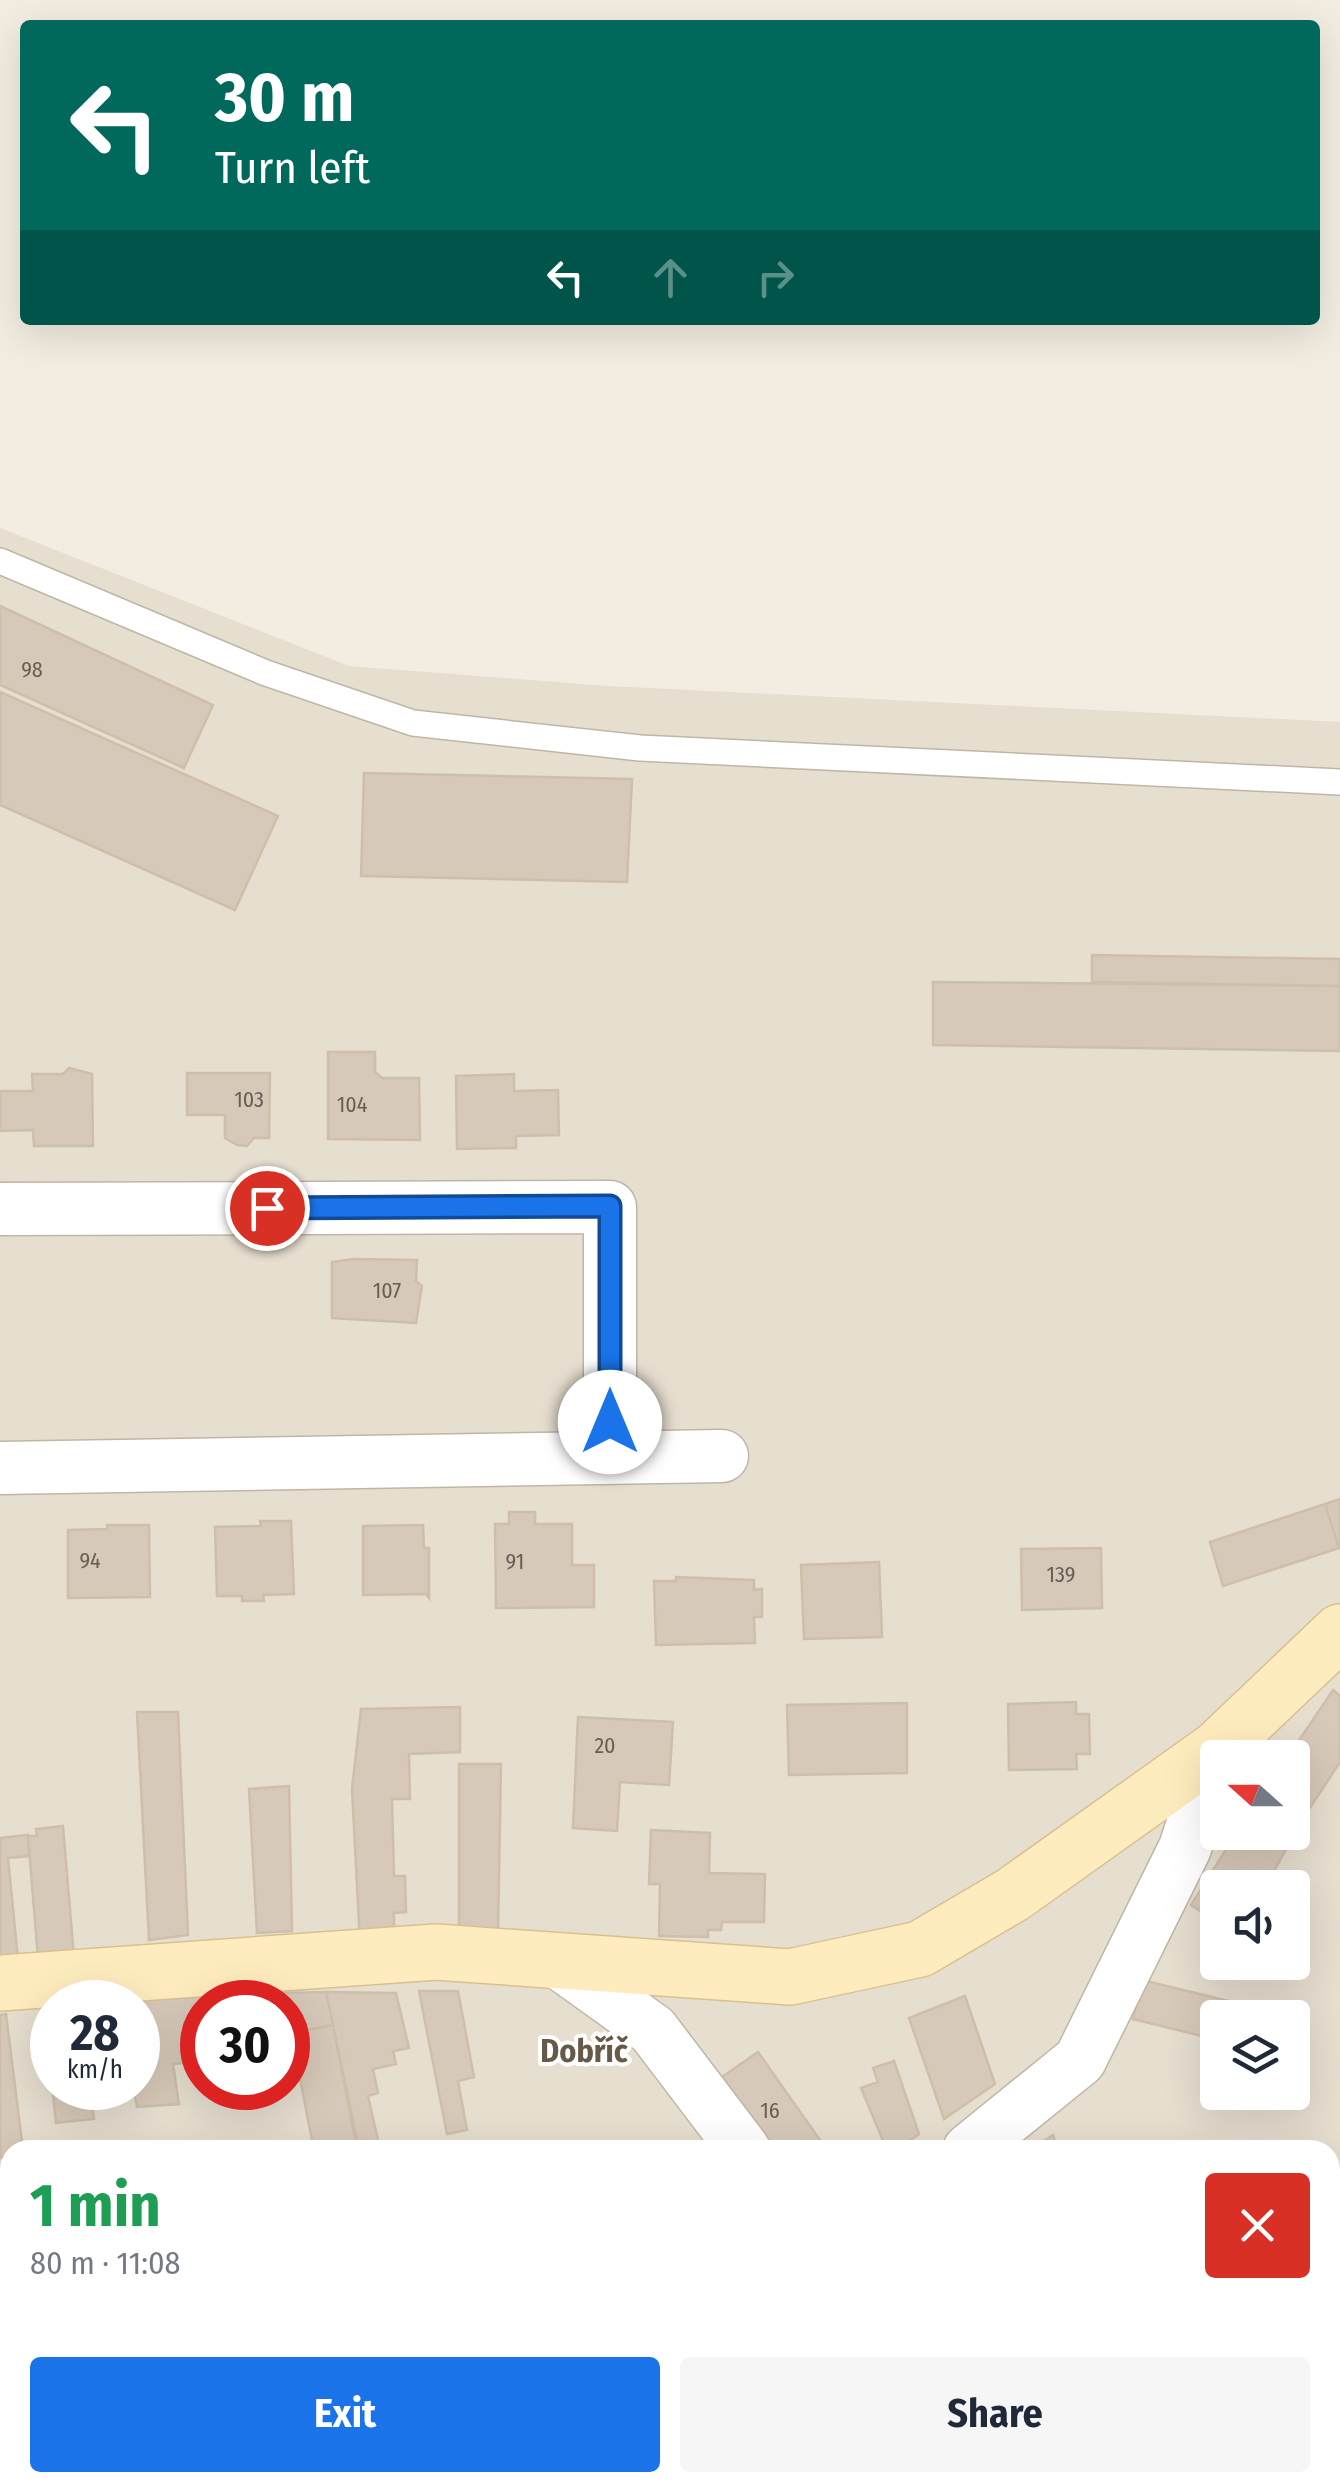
<!DOCTYPE html>
<meta charset="utf-8">
<style>
:root{--surface:#fff;--page:#f6f6f7;--text:#1f2937;--muted:#747a83;--accent:#1a73e8}
body{margin:0;font-family:"Fira Sans Condensed",sans-serif;background:var(--page);color:var(--text);height:100vh;display:flex;flex-direction:column;font-size:38px;white-space:nowrap}
*{box-sizing:border-box;margin:0}
p{font-size:32px;color:var(--muted)}
.icon{flex:none;width:55px;height:55px;fill:none;stroke:currentColor;stroke-width:2;stroke-linecap:round;stroke-linejoin:round}
.map{position:relative;flex:1;overflow:hidden}
.sheet{position:absolute;left:0px;top:2140px;width:1340px;height:352px;display:flex;flex-direction:column;background:var(--surface);border-radius:30px 30px 0 0;box-shadow:0 10px 40px #0002}
.sheet>*{flex:none}
.banner{position:absolute;left:20px;top:20px;width:1300px;height:305px;border-radius:10px;box-shadow:0 10px 40px #0002;background:#00695c;color:#fff;overflow:hidden}
.needle{width:65px;rotate:291deg}
.buttons{position:absolute;left:1200px;top:1740px;display:grid;gap:20px}
.buttons a{display:grid;place-items:center;width:110px;height:110px;border-radius:10px;background:var(--surface);box-shadow:0 10px 40px #0002;font-size:50px}
.speed{position:absolute;left:30px;top:1980px;display:flex;gap:20px;font-size:50px;font-weight:700;text-align:center}
.speed>*{display:grid;place-content:center;width:130px;height:130px;border-radius:50%;background:var(--surface);box-shadow:0 10px 40px #0002;line-height:1}
.speed small{font-size:25px;font-weight:400}
.speed .limit{border:15px solid #d22;background:#fff;color:#111}
.pin{position:absolute;display:grid;place-items:center;width:85px;height:85px;color:#fff;margin:-42px;border:5px solid #fff;border-radius:50%;box-shadow:0 2px 10px #0007}
.me{position:absolute;width:110px;margin:-55px;rotate:0deg;stroke-linejoin:round;filter:drop-shadow(0 0 8px #0008)}
.turn{display:flex;align-items:center;gap:35px;height:210px;padding:0 30px;font-size:45px}
.turn .icon{width:130px;height:130px;stroke-width:2.5}
.turn b{display:block;font-size:70px;line-height:85px}
.lanes{display:flex;align-items:center;height:95px;padding:0 30px;background:#0003;justify-content:center;gap:50px;direction:ltr}
.lanes .off{opacity:.35}
.round{display:grid;place-items:center;flex:none;width:105px;height:105px;border-radius:10px;background:var(--page)}
.head{display:flex;align-items:center;justify-content:space-between;height:170px;padding:0 30px}
h1{font-size:60px;font-weight:700;line-height:75px;color:#1e9e55}
.action{display:flex;gap:20px;margin-top:auto;padding:20px 30px}
.action a{flex:1;height:115px;border-radius:10px;background:var(--accent);color:#fff;font-size:40px;font-weight:700;line-height:115px;text-align:center}
.action a+a{background:var(--page);color:var(--text)}
.map>svg:first-child{display:block}
.residential{fill:#e6decf;fill-rule:evenodd}
.building{fill:#d7c9b9;stroke:#cfbea9;stroke-width:2.5}
.lines{fill:none;stroke-linecap:round;stroke-linejoin:round}
.lane-casing{stroke:#c0b6a6;stroke-width:28}
.street-casing{stroke:#c0b6a6;stroke-width:55}
.secondary-casing{stroke:#d8c18f;stroke-width:58}
.lane{stroke:#fff;stroke-width:25}
.street{stroke:#fff;stroke-width:52}
.secondary{stroke:#ffecbe;stroke-width:55}
.route-casing{stroke:#114b97;stroke-width:25}
.route{stroke:#1a73e8;stroke-width:18}
.labels{text-anchor:middle;stroke-width:8;stroke-linejoin:round;paint-order:stroke}
.number-label{font-size:22px;fill:#685e54}
.quarter-label{font-size:32px;font-weight:bold;fill:#675948;stroke:#fff}
</style>
<div class="map">
<svg width="1340" height="2492" viewBox="0 0 1340 2492">
<rect width="100%" height="100%" fill="#f2ece1"/>
<!-- residential -->
<path class="residential" d="M0 528 349 666 608 686 1340 722V2492H0ZM1218 1758H1292V1832H1218ZM1218 1888H1292V1962H1218ZM52 2002H138V2088H52ZM202 2002H288V2088H202ZM1218 2018H1292V2092H1218ZM10 2150H1330V2482H10Z"/>
<!-- building -->
<path class="building" d="M0 606 213 705 184 768 0 685Z
M0 692 278 816 235 910 0 805Z
M364 773 632 779 627 882 361 876Z
M1092 955 1340 959V986L1092 982Z
M933 982 1340 986V1051L933 1045Z
M328 1052H375V1072L382 1078H419L420 1140 328 1139Z
M69 1068 92 1074 93 1146H34L33 1130 0 1131V1091H33L32 1074H63Z
M187 1073H270L269 1138H254L247 1146 237 1145 225 1138V1115H187Z
M514 1074V1091L558 1090 559 1135 516 1136V1148L457 1149 456 1076Z
M354 1259 417 1260 416 1281 422 1286 416 1323 332 1318V1262Z
M1340 1499V1548H1339L1325 1504Z
M1325 1504 1339 1548 1223 1586 1210 1542Z
M509 1512H535V1524H572V1565H594V1607L496 1608 495 1524H509Z
M260 1521H291L294 1594 263 1595 264 1601H242V1596H217L215 1527 261 1526Z
M107 1525H149L150 1597 68 1598V1530L107 1529Z
M423 1525 424 1548H429V1598L426 1594 363 1595V1526Z
M1101 1548 1102 1608 1022 1610 1021 1549Z
M879 1562 882 1637 804 1639 801 1565Z
M676 1577 754 1580V1590L762 1589V1617H754L755 1643 656 1645 654 1581H676Z
M1333 1690 1340 1696V1762L1300 1823 1292 1819V1758H1287Z
M1076 1702V1714H1089L1090 1754H1076L1077 1769 1009 1770 1008 1704Z
M907 1703V1773L789 1775 787 1705Z
M460 1707V1752L409 1754 410 1799H392L394 1876H405L406 1912 394 1913V1938L360 1943 352 1789 361 1709Z
M137 1712H178L188 1935 149 1940Z
M578 1717 673 1722 669 1785 620 1782 617 1831 573 1828Z
M459 1764H501L498 1932H459Z
M289 1786 292 1931 257 1933 249 1789Z
M1292 1819 1300 1823 1265 1888H1218V1922L1191 1905 1237 1832H1292Z
M63 1826 74 1957 38 1958 28 1836H37L36 1829Z
M651 1830 710 1833 709 1873 765 1874 764 1922H722L721 1930H708V1937L659 1936 660 1884H649Z
M28 1835 29 1856 8 1858 18 1959 0 1960V1838Z
M1142 1980 1295 2017 1292 2050V2018H1218V2040L1133 2019Z
M419 1991H458L474 2077 458 2081 467 2130 447 2134Z
M326 1992 333 2025 291 2033 283 1993Z
M326 1992 396 1993 409 2048 393 2051 396 2064 373 2069 378 2093 368 2096 378 2140 358 2144Z
M245 1994 246 2002H202V2061L173 2064 179 2104 137 2107 133 2088H138V2002L119 2001Z
M965 1996 995 2084 944 2119 909 2018Z
M52 2009V2088H90L94 2119 56 2123 44 2010Z
M6 2014 23 2150H10V2157L0 2158V2015Z
M333 2025 357 2150H314L291 2033Z
M758 2052 827 2150H773L722 2077Z
M894 2061 919 2134 896 2150H887L861 2088 878 2082 873 2068Z
M1053 2135 1058 2150H1030Z
M10 2289V2328H7L5 2290Z
M0 2334H7L10 2380V2412L0 2413Z
M1340 2383V2459L1334 2460 1330 2384Z
M32 2482H105L106 2492H33Z
M189 2482H249L252 2492H192Z
M698 2482H740L743 2492H701Z"/>
<g class="lines">
<defs>
<path id="lane" d="M0 561 266 673 413 723 640 748 1340 782"/>
<path id="street" d="M0 1209 610 1207V1458
M0 1468 722 1456
M561 1964 653 2030 744 2150
M969 2150 1080 2060 1185 1848 1217 1749
M0 2446 10 2445"/>
<path id="secondary" d="M0 1983 436 1952 790 1977 920 1949 1012 1895 1217 1749 1340 1632"/>
</defs>
<!-- lane casing -->
<use href="#lane" class="lane-casing"/>
<!-- street casing -->
<use href="#street" class="street-casing"/>
<!-- secondary casing -->
<use href="#secondary" class="secondary-casing"/>
<!-- lane -->
<use href="#lane" class="lane"/>
<!-- street -->
<use href="#street" class="street"/>
<!-- secondary -->
<use href="#secondary" class="secondary"/>
</g>
<g class="lines">
<defs>
<path id="route" d="M267 1208 610 1206V1422"/>
</defs>
<!-- route casing -->
<use href="#route" class="route-casing"/>
<!-- route -->
<use href="#route" class="route"/>
</g>
<g class="labels">
<!-- number labels -->
<g class="number-label">
<text x="32" y="677">98</text>
<text x="249" y="1107">103</text>
<text x="352" y="1112">104</text>
<text x="387" y="1298">107</text>
<text x="90" y="1568">94</text>
<text x="515" y="1569">91</text>
<text x="1061" y="1582">139</text>
<text x="605" y="1753">20</text>
<text x="770" y="2118">16</text>
</g>
<!-- quarter labels -->
<g class="quarter-label">
<text x="584" y="2062">Dobříč</text>
</g>
</g>
</svg>
<div class="buttons">
<a><svg class="needle" viewBox="-14 -14 28 28"><path d="M0-13l5 13h-10z" fill="#e53935"/><path d="M0 13l5-13h-10z" fill="#747a83"/></svg></a>
<a><svg class="icon" aria-label="sound" viewBox="0 0 24 24"><path d="M4 9h4l5-4v14l-5-4H4zM17 9q2 3 0 6"/></svg></a>
<a><svg class="icon" aria-label="layers" viewBox="0 0 24 24"><path d="M12 4l9 5-9 5-9-5zM3 14l9 5 9-5"/></svg></a>
</div>
<div class="speed"><div>28<small>km/h</small></div><div class="limit">30</div></div>
<div class="pin" style="left:267px;top:1208px;background:#d93025"><svg class="icon" aria-label="arrive" viewBox="0 0 24 24"><path d="M6 21V4h12l-3 4 3 4H6"/></svg></div>
<svg class="me" style="left:610px;top:1422px" viewBox="-20 -20 40 40"><circle r="19" fill="#fff"/><path d="M0-13L10 11 0 6-10 11z" fill="#1a73e8"/></svg>
<div class="banner">
<div class="turn"><svg class="icon" aria-label="left" viewBox="0 0 24 24"><path d="M17 20v-9H6M10 6l-5 5 5 5"/></svg><div><b>30 m</b>Turn left</div></div>
<div class="lanes"><svg class="icon" aria-label="left" viewBox="0 0 24 24"><path d="M17 20v-9H6M10 6l-5 5 5 5"/></svg><svg class="icon off" aria-label="ahead" viewBox="0 0 24 24"><path d="M12 20V5M6 11l6-6 6 6"/></svg><svg class="icon off" aria-label="right" viewBox="0 0 24 24"><path d="M7 20v-9h11M14 6l5 5-5 5"/></svg></div>
</div>
<section class="sheet">
<div class="head"><div><h1>1 min</h1><p>80 m · 11:08</p></div><a class="round" style="background:#d93025;color:#fff"><svg class="icon" aria-label="close" viewBox="0 0 24 24"><path d="M6 6l12 12M18 6L6 18"/></svg></a></div>
<div class="action"><a>Exit</a><a>Share</a></div>
</section>
</div>
